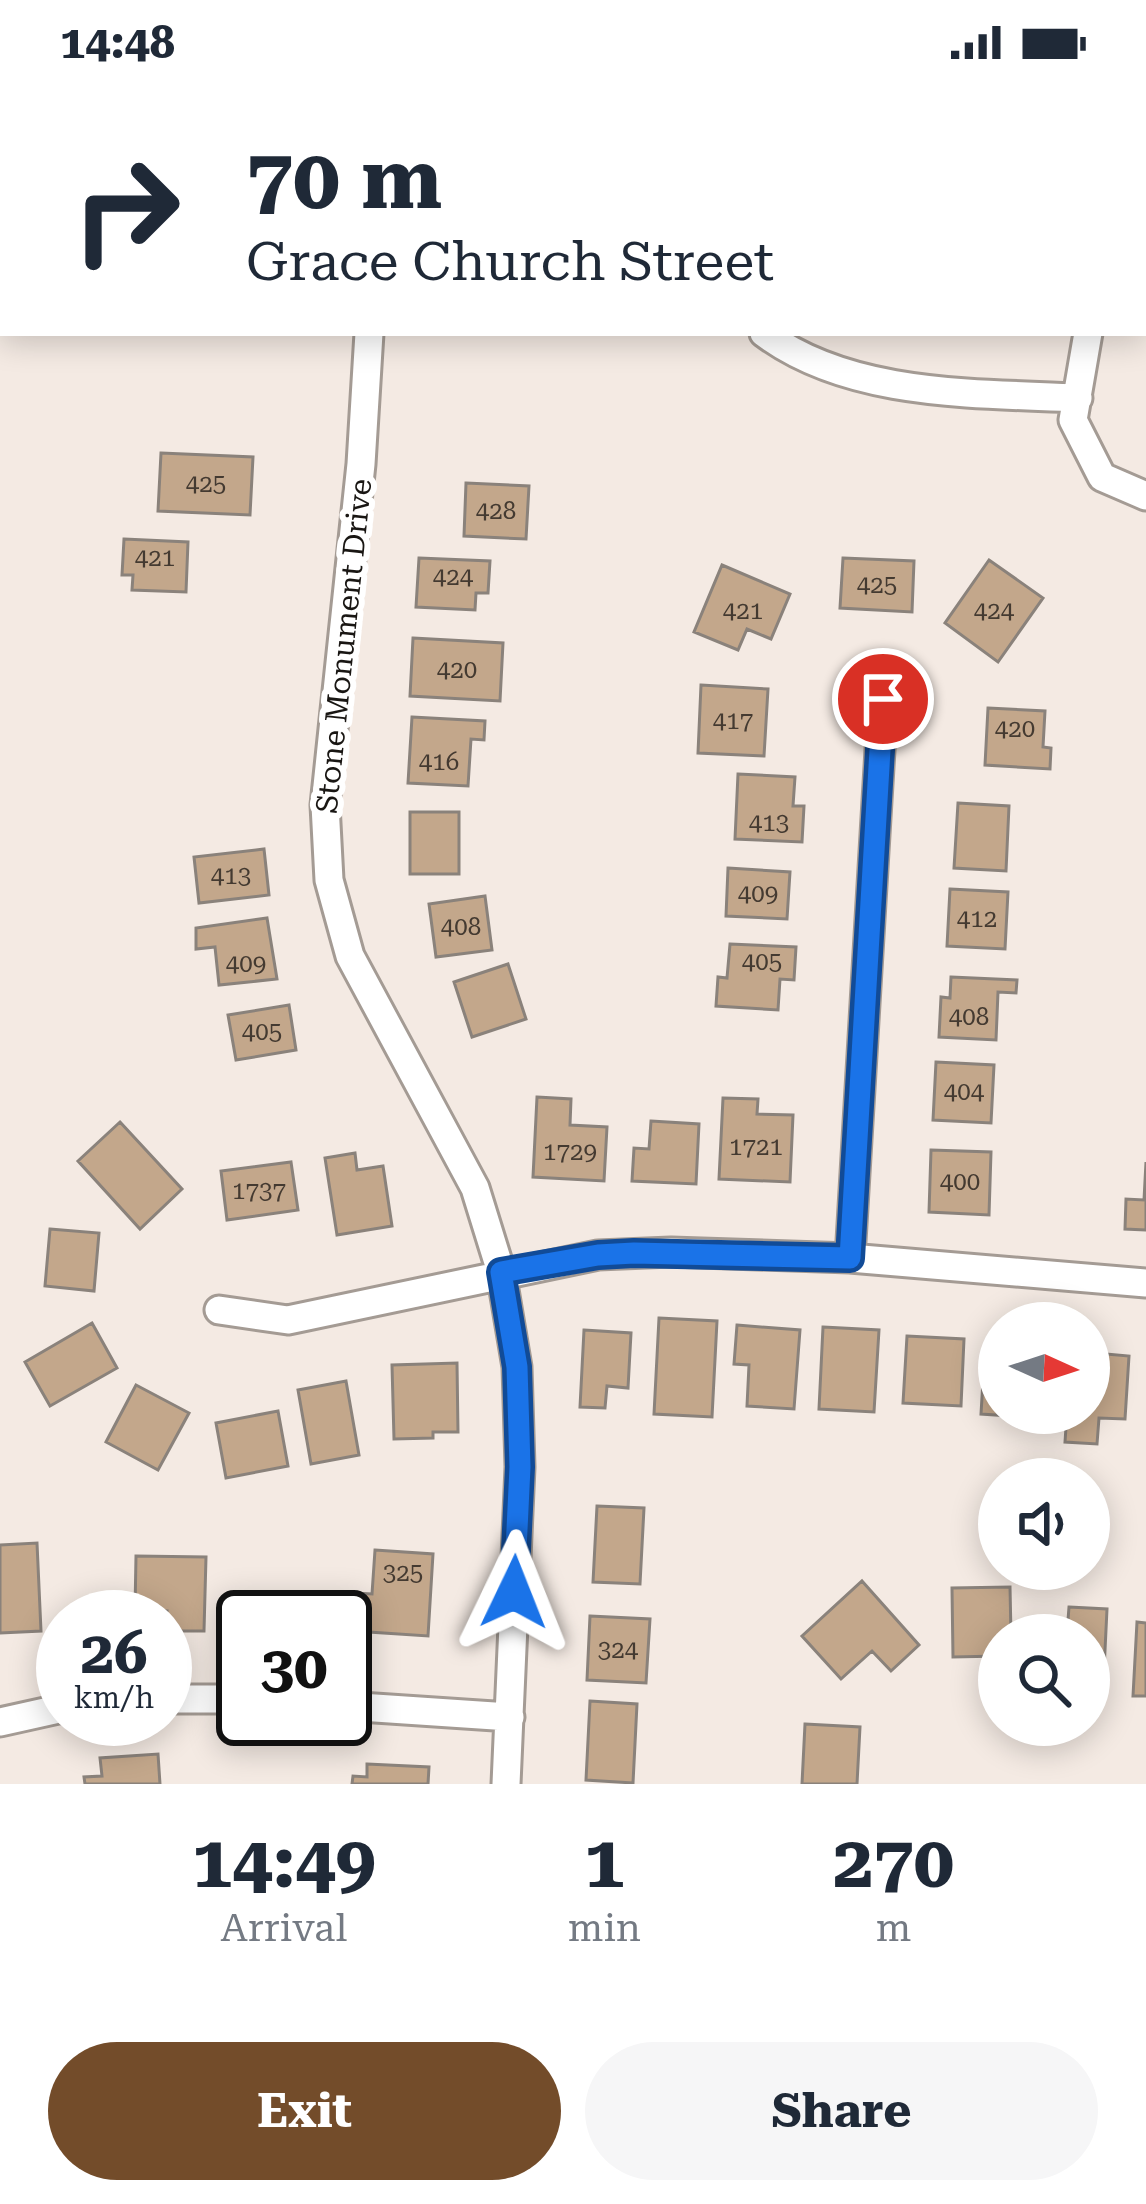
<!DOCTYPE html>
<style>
:root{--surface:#fff;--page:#f6f6f7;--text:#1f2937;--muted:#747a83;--accent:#734c2a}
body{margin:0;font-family:"Roboto Serif",serif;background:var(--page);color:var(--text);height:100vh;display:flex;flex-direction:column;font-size:45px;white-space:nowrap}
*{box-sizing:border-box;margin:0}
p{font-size:39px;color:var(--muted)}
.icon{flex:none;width:66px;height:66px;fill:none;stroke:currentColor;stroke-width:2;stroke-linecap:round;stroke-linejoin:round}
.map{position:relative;height:1700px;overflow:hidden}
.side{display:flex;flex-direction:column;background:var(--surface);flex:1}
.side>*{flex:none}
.top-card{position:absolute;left:0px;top:0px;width:1146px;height:252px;box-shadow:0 6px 30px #0003;background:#fff;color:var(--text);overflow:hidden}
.needle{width:78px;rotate:93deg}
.fabs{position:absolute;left:978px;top:1218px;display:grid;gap:24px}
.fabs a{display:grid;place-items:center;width:132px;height:132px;border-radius:50%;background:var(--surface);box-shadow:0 6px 30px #0003;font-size:60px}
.speed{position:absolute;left:36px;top:1506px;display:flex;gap:24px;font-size:60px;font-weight:700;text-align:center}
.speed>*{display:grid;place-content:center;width:156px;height:156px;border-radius:50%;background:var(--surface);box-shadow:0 6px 30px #0003;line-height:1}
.speed small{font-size:30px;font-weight:400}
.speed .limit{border:6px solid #111;border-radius:18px;background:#fff;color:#111}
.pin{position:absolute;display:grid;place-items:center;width:102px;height:102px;color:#fff;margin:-51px;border:6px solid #fff;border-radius:50%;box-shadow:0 3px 12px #0007}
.me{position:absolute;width:132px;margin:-66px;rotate:2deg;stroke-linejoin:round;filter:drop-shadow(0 0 9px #0008)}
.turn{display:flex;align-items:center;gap:42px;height:252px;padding:0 48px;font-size:54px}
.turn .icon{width:156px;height:156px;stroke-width:2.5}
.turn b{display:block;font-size:84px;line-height:102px}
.eta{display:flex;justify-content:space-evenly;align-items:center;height:204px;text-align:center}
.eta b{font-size:72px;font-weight:700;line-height:84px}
.cta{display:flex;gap:24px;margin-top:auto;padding:24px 48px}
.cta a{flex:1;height:138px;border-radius:72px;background:var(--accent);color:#fff;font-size:48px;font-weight:700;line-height:138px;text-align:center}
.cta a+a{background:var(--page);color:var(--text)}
.status{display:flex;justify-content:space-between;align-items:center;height:84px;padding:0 60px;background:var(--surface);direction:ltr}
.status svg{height:33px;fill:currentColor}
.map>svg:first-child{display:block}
.building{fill:#c3a78b;stroke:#8a827b;stroke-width:3}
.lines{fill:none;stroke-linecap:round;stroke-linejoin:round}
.service-casing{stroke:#a49b94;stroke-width:20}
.minor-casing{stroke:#a49b94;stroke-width:33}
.service{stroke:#fff;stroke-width:14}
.minor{stroke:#fff;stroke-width:27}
.route-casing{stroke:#114b97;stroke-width:30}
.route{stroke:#1a73e8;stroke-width:21}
.labels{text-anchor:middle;stroke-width:12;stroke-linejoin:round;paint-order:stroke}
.number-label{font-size:24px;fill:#443a31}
.street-label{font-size:30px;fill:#191613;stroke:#fff}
</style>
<div class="status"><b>14:48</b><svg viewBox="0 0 49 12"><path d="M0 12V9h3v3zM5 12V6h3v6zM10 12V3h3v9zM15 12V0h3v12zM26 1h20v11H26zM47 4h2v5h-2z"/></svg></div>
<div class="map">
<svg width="1146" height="1700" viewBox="0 0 1146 1700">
<rect width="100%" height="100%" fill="#f4eae3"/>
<!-- building -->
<path class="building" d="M161 369 253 373 250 431 158 427Z
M466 399 529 402 526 455 464 452Z
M124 455 188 458 186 508 132 506 133 491H122Z
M419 474 490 477 488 509H476L475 526 416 523Z
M843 474 914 477 912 528 840 524Z
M989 476 1043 514 998 578 945 539Z
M722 481 790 510 771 555 747 545 738 566 694 548Z
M413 554 503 559 500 617 410 612Z
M701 601 768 605 764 672 698 669Z
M988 624 1045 627 1043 663 1051 664 1050 685 985 681Z
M412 633 485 637 484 656 471 655 468 702 408 699Z
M738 690 795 693 793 722H804L802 758 735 755Z
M958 719 1009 722 1006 787 954 784Z
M410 728H459V790H410Z
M264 765 269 811 199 819 194 773Z
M728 784 790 788 787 835 726 832Z
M950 805 1008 808 1005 865 947 862Z
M485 812 492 866 436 873 429 820Z
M267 834 277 895 219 901 215 863 196 865V844Z
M730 860 796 863 794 896 780 895 778 926 716 922 718 893 727 894Z
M508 880 526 935 472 953 454 898Z
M951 893 1017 896 1016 909 998 908 996 956 939 953 941 913 950 914Z
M289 921 296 966 236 976 228 931Z
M936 978 994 981 991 1039 933 1036Z
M537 1013 571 1015 570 1041 607 1043 604 1097 533 1093Z
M723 1014 758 1015 757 1030 793 1031 790 1098 719 1095Z
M651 1037 699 1040 696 1100 632 1097 634 1064 649 1065Z
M120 1038 182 1105 140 1145 78 1077Z
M931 1066 991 1068 989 1131 929 1128Z
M355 1069 357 1086 383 1082 392 1142 337 1151 325 1074Z
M291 1078 298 1126 227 1136 221 1087Z
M1146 1078V1146L1125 1145 1126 1115 1144 1116Z
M50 1145 99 1149 94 1207 45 1202Z
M659 1234 717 1237 712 1333 654 1330Z
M92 1239 117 1284 50 1322 25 1278Z
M737 1241 800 1246 794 1325 747 1322 749 1281 734 1280Z
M823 1243 879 1246 874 1328 819 1325Z
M584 1246 631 1249 628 1304 607 1302 605 1324 580 1323Z
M907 1252 964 1255 961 1322 903 1319Z
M985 1263 999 1264V1329H1043V1334L981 1330Z
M1095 1269 1129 1272 1125 1335 1099 1334 1097 1360 1065 1358 1067 1329H1089V1281L1094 1282Z
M457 1279 458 1348H433V1354L394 1355 392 1281Z
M346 1297 359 1371 311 1380 298 1306Z
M136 1301 189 1329 158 1386 106 1358Z
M278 1327 288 1382 226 1394 216 1339Z
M597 1422 644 1424 640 1500 593 1498Z
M37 1459 41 1547 0 1549V1461Z
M375 1466 433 1470 428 1552 354 1547 356 1509 372 1510Z
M136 1472 206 1473 204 1547H166L167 1527 135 1526Z
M862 1497 919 1561 891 1587 872 1567 841 1595 802 1552Z
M1010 1503 1011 1551H999V1572L953 1573 952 1504Z
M1069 1523 1107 1525 1104 1587 1089 1586V1551H1041L1042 1534 1068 1536Z
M590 1532 650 1535 646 1599 587 1596Z
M1137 1538 1146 1539V1612H1133Z
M590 1617 637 1620 633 1699 586 1696Z
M805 1640 860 1643 857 1700H802Z
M158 1670 160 1700H85L84 1693 102 1692 100 1674Z
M367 1680 429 1683 428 1700H352L353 1692 367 1693Z"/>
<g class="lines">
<defs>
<path id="service" d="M1072 3V0
M1143 81H1146"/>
<path id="minor" d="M127 0V3
M382 3 383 0
M599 3V0
M369 249 361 380 325 721 329 796 350 872 475 1104 501 1188 517 1283 520 1383 506 1700
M764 249C850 313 974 309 1078 314
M1088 249 1073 336 1102 393 1146 412
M850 1174 883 615
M219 1226 288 1236 598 1171 671 1168 850 1174 1146 1199
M165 1615H243
M345 1622 510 1633
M0 1638 63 1624"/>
</defs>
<!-- service casing -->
<use href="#service" class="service-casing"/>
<!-- minor casing -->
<use href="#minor" class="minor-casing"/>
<!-- service -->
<use href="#service" class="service"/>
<!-- minor -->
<use href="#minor" class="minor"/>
</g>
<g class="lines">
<defs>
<path id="route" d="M514 1508 520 1383 517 1283 501 1188 598 1171 634 1169 850 1174 883 615"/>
</defs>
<!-- route casing -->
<use href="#route" class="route-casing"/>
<!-- route -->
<use href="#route" class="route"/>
</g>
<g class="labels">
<!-- number labels -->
<g class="number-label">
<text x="206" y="408">425</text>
<text x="496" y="435">428</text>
<text x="155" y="482">421</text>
<text x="453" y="501">424</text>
<text x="877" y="509">425</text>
<text x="743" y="535">421</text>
<text x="994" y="535">424</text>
<text x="457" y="594">420</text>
<text x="733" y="645">417</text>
<text x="1015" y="653">420</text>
<text x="439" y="686">416</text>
<text x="769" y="747">413</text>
<text x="231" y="800">413</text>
<text x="758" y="818">409</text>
<text x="977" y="843">412</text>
<text x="461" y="851">408</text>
<text x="762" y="886">405</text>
<text x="246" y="888">409</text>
<text x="969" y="941">408</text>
<text x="262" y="956">405</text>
<text x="964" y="1016">404</text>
<text x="756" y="1071">1721</text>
<text x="570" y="1076">1729</text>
<text x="960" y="1106">400</text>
<text x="259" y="1115">1737</text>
<text x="403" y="1497">325</text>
<text x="618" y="1574">324</text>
</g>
<!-- street labels -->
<g class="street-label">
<text transform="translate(344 562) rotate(-84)" y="10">Stone Monument Drive</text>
</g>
</g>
</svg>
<div class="fabs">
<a><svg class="needle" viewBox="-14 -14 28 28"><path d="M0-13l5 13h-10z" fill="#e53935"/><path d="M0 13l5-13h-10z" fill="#747a83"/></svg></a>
<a><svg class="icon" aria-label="sound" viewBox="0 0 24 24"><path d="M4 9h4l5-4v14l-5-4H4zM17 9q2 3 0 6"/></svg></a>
<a><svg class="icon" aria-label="search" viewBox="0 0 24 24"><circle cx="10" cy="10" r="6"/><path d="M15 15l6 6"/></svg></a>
</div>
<div class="speed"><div>26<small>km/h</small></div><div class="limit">30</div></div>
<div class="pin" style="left:883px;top:615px;background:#d93025"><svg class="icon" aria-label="arrive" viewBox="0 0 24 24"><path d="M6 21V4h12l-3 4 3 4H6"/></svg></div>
<svg class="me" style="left:514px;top:1508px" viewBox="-20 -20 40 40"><path d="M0-17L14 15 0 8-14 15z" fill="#1a73e8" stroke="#fff" stroke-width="4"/></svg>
<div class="top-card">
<div class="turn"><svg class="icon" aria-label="right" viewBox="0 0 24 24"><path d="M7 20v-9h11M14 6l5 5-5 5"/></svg><div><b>70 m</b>Grace Church Street</div></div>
</div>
</div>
<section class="side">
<div class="eta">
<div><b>14:49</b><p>Arrival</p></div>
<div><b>1</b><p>min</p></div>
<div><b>270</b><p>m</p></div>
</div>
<div class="cta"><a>Exit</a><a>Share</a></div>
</section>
